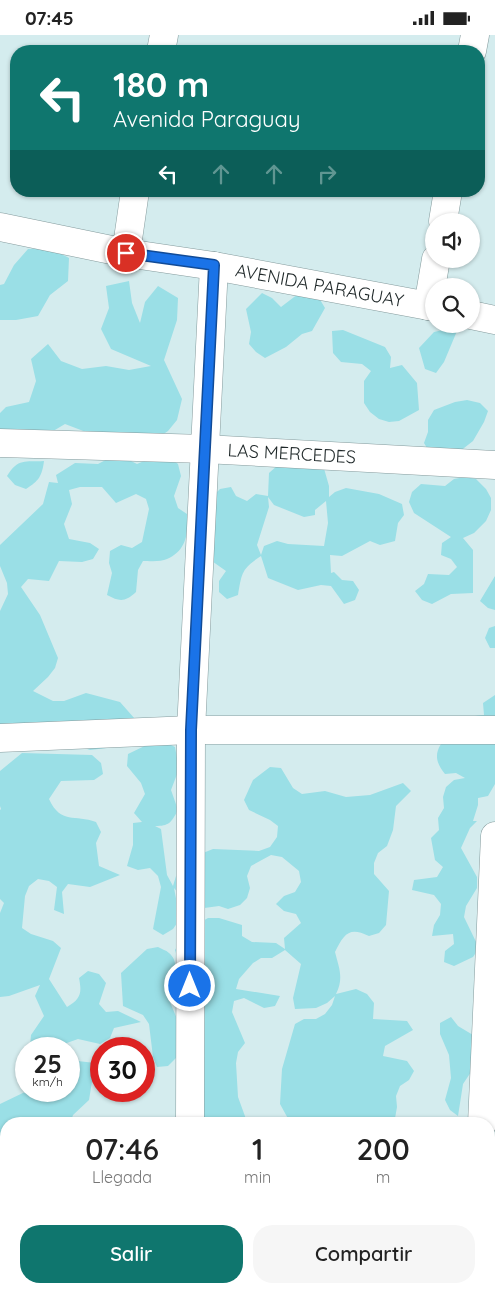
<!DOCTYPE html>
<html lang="es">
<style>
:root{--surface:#fff;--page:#f6f6f6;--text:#222;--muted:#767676;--accent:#0f766e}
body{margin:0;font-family:Quicksand,sans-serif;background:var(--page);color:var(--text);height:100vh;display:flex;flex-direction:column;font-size:19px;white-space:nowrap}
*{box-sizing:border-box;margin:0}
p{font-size:16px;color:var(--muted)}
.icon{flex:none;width:28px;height:28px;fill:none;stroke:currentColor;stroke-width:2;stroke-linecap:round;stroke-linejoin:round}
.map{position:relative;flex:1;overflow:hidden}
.sheet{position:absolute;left:0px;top:1082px;width:495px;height:176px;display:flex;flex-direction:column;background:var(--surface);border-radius:20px 20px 0 0;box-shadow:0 1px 4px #0004}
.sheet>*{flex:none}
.top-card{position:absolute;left:10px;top:10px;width:475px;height:152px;border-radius:20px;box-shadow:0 1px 4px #0004;background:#0f766e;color:#fff;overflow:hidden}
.tools{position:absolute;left:425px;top:178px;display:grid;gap:10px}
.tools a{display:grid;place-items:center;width:55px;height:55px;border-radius:50%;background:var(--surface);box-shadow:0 1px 4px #0004;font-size:25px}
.speed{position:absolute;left:15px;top:1002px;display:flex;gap:10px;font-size:25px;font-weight:700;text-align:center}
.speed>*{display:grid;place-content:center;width:65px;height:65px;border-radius:50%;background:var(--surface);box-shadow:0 1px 4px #0004;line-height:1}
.speed small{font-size:12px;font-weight:400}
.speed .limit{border:8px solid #d22;background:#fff;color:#111}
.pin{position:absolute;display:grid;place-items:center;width:42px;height:42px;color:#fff;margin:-21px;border:2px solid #fff;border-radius:50%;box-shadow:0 1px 5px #0007}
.me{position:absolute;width:55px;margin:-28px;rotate:0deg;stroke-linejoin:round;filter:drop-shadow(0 0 4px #0008)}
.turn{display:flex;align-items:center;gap:18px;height:105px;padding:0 20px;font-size:22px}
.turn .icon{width:65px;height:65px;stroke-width:2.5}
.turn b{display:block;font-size:35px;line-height:42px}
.lanes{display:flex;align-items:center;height:48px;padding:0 20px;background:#0003;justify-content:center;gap:25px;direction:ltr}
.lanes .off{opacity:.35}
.eta{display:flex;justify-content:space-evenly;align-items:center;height:85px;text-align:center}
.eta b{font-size:30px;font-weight:600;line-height:35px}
.action{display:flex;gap:10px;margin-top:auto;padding:10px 20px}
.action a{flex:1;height:58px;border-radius:20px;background:var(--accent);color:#fff;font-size:20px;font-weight:600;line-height:58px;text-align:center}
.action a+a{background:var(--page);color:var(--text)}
.status{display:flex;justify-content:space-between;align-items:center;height:35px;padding:0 25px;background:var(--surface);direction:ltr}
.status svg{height:14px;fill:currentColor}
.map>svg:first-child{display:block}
.green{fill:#9adfe6;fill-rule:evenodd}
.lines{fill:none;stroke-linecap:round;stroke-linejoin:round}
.minor-casing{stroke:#859b9d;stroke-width:29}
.minor{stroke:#fff;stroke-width:28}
.route-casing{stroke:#114b97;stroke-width:12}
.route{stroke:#1a73e8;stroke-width:9}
.labels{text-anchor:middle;stroke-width:5;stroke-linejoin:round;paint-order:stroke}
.street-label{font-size:18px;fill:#1e2728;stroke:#fff}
</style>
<div class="status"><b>07:45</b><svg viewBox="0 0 49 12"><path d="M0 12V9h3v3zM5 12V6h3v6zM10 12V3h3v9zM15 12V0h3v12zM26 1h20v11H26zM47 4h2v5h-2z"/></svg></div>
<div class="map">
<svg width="495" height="1258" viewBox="0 0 495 1258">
<rect width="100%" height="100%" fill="#d4ecee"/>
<!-- green -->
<path class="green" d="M50 213 69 223 68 246 50 260 38 281 16 285H0V250L4 249 14 230 28 214Z
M129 246 132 268 140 288 145 267 158 251 178 263 177 285 164 325 182 364 177 385 168 396 150 408 107 405 65 389 11 421 0 416V378L6 372 29 367 36 346 31 324 48 309 61 326 82 334 106 331 129 335 151 331 111 314 101 294 109 273 106 251Z
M262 258 272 263 281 272 298 259 319 263 325 273 312 296 302 299 286 312 265 323 256 317 249 309 251 297 246 274Z
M447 294 457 296 444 327 436 338 425 334 419 313 434 297Z
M343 295 385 312 391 322 390 333 402 330 417 348 419 375 399 386 389 387 379 384 370 377 364 368V346L371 336 362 329 341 327 333 318 332 296Z
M467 365 480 368 488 376 484 387 473 406 450 424 430 418 424 408 428 397V385L434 375 455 367Z
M117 419 137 429 158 420 169 422 178 429 181 441 174 461 178 473 187 479C189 498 186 516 167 524 161 527 150 526 143 526L138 535 136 557C125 567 120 567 107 560L112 538 109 528 110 516 121 510 132 513 142 507 149 474 146 464 136 459 116 468 102 452H80L69 455 72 469 64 489 69 504 90 508 99 514 93 524 82 527 59 526 49 546 28 544 21 552 40 580 58 623 55 633 48 642 33 656 53 666H64L86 658 120 667 135 684 123 711 90 715 59 704 0 706V576L8 559 7 548 0 531V510L43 469 49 447 58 448 56 440 75 428 98 429Z
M44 426C42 441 39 446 26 454L15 450 7 441C18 423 25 427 44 426Z
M278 430H323L329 451V462L335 457 346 453 379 459 402 469 404 480 398 488 395 506 380 510 370 506 342 521 330 520 331 538 334 537 342 545 353 546 359 555 355 565 344 569 331 551 321 550 298 555 268 543 261 521C241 534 242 538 238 560L227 564 219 557V546L226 536 209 524 212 462 220 454 231 452 236 461 247 466 256 459 268 461 269 438ZM268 462 274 470 304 482 315 480V475L326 466 328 488 324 511 288 509 277 506 264 511 261 520 257 510 269 472Z
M465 442 476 444 486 454 491 463V475L486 486 474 498 463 503 473 515V558L451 559 432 569 422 565 415 556 424 549 428 539 449 540 457 532 451 524 441 520 442 508 451 502 414 478 409 467 412 457 421 449 445 451 454 444Z
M495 541V575L488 573 480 566Z
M495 591V613H490L485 603 489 593Z
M495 660V749L488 761 478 763V770L473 786H477L470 793 461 813 477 842V853L466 871 464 882 479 913 473 922 454 931 444 927 445 916 454 909 453 899 432 901 434 890 440 880 441 869 434 860 412 855 414 845 437 842 443 832 435 825 431 803 439 795 438 783 444 773 443 762 446 752 454 745 465 743 456 738 445 739C431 722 437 712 450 698 463 685 466 681 484 680L483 668Z
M159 704 175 712 179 734 171 755 178 775C171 788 169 791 155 791L161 794 167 840 173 851 176 841 203 818 213 814 259 816 270 812 277 802 278 791 270 785 249 775 244 765 253 745 270 732 281 733 293 753 302 759 325 756 346 762 370 760 403 748 411 756 396 771 393 795 387 811 378 818 374 828V839L389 856 386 890 379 898 369 901C349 891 344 899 335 917 339 933 344 943 336 959L356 954 367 959 374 968 373 984 407 986 413 995 385 1011 383 1021 407 1026 414 1036 409 1045 400 1051 396 1061 397 1072 394 1089H291L280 1069 282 1034 295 989 304 984H316L325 979 332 970 335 961 327 968 316 973 295 974 293 963 301 929 285 915 272 923H261L253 928 239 944 236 954 280 961 275 971 264 973 244 963 234 966 232 977 245 1008 238 1017 236 1028 238 1062 246 1084 244 1089H184L179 927 175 915 187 895 208 883H219L242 890V901L252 907 276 908 285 914 284 903 301 888 296 879 284 876 276 869 284 861 295 857 301 847 299 836 282 822 271 820 251 831 247 841 250 853 247 863 240 870 228 874 219 871 197 874 187 869 174 853 180 884 173 894 163 900 153 894 161 852 158 841 150 833 138 835 127 831 133 810V788L142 787 134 778 145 759 141 748 127 731 128 719Z
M22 718 92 720 101 728 103 739 94 745 61 746 49 764C61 790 75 779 96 787L101 797 96 808 99 831 120 840 90 852 68 849 62 857 64 879 54 875 57 852 49 846 38 844 29 851 25 861 22 893 31 899 53 906 61 913 49 944 67 972C81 964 82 958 79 943L88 936 99 939 106 948 99 969 106 977 118 976 141 987 114 993 110 1003 100 1009 78 1004 50 1014H33L30 1011 31 1000 44 981 35 961 40 950 9 961 0 962V878L4 868 0 864V775L1 774 0 771V736Z
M158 912C161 914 166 915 169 918 182 929 172 947 167 960L180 991V1012L176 1023 168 1031 157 1032 153 1022 149 989 143 980 123 971 121 938 147 914Z
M451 982 458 991 478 1003 479 1025 463 1049 458 1081 450 1075 445 1065 451 1043 449 1020 440 999V988Z
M69 1025 95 1028 89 1065 73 1080 70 1089H6V1124L4 1119 5 1107 0 1103V1069L27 1056H69Z
M6 1138V1202L0 1201V1151L3 1139Z
M6 1239V1252L96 1253 99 1258H0V1240Z
M198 1252 268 1253 272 1258H197Z
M135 1253V1252L169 1253 166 1258H134Z"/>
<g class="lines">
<defs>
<g id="minor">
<path d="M161 16 164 0"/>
<path d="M472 16 475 0"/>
<path d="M443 186 448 156"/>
<path id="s1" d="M0 192 126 218 214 231 434 272"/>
<path d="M126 218 135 156"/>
<path d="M428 271 436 224"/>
<path d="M471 280 495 285"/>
<path id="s2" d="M0 408 205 414 495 430"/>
<path d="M0 703 191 695H495"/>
<path d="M190 1089 191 695 214 231"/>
<path d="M482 1089 495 801"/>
<path d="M189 1258V1252"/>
<path d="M474 1258V1252"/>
</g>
</defs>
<!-- minor casing -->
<use href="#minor" class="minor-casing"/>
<!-- minor -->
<use href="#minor" class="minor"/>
</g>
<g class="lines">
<defs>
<path id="route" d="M126 218 214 230 191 695 190 951"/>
</defs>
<!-- route casing -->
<use href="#route" class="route-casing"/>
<!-- route -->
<use href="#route" class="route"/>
</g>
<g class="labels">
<!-- street labels -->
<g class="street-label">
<text dy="6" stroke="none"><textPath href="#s1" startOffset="325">AVENIDA PARAGUAY</textPath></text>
<text dy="6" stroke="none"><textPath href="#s2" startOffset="292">LAS MERCEDES</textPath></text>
</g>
</g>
</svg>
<div class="tools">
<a><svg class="icon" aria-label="sound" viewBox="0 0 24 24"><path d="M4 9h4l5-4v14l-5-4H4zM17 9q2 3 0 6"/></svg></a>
<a><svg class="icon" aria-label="search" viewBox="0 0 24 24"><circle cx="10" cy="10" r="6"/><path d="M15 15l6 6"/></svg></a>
</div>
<div class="speed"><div>25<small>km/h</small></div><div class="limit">30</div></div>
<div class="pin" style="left:126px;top:218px;background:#d93025"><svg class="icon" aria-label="arrive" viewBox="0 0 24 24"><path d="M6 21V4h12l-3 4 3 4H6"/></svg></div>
<svg class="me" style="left:190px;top:951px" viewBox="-20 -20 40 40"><circle r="17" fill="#1a73e8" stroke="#fff" stroke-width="3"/><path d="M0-11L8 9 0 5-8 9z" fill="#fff"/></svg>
<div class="top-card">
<div class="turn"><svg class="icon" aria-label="left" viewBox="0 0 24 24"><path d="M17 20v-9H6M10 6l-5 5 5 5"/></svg><div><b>180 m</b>Avenida Paraguay</div></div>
<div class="lanes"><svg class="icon" aria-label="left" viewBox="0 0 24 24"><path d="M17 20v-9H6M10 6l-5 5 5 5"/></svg><svg class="icon off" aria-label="ahead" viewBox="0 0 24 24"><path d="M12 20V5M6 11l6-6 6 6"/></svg><svg class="icon off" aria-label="ahead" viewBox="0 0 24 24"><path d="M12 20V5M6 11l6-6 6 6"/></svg><svg class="icon off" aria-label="right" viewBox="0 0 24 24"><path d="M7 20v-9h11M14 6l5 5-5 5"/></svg></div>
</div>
<section class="sheet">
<div class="eta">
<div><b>07:46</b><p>Llegada</p></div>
<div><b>1</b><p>min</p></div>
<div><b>200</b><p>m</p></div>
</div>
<div class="action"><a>Salir</a><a>Compartir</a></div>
</section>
</div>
